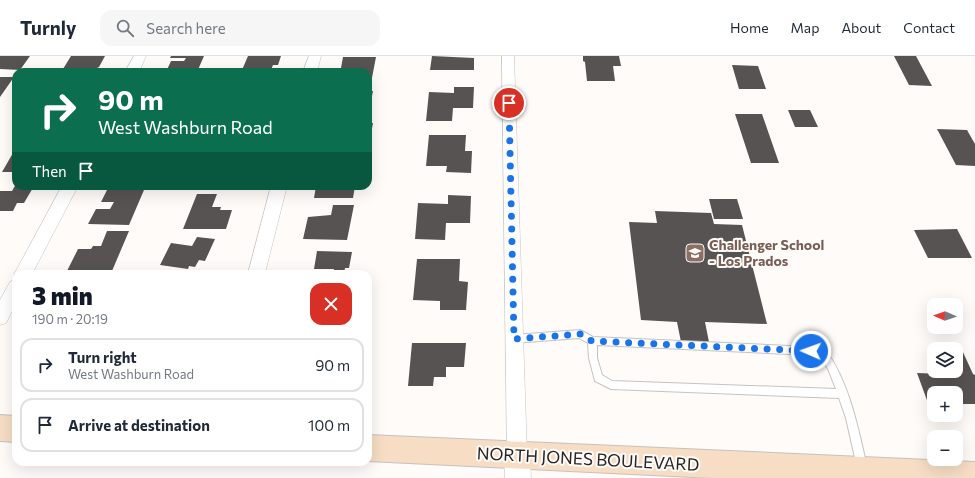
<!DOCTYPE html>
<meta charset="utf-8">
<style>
:root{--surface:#fff;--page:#f6f6f7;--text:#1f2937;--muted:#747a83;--line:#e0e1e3;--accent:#111827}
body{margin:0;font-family:Commissioner,sans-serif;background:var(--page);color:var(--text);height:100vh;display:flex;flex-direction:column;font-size:15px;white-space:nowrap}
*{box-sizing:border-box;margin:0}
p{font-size:13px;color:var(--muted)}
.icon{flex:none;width:22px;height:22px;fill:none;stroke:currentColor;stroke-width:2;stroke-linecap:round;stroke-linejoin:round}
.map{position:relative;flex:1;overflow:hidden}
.sheet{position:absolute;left:12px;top:214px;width:360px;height:196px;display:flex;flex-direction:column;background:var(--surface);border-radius:12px;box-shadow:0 4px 16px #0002}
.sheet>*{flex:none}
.top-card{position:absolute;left:12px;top:12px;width:360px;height:122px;border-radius:12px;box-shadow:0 4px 16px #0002;background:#0b6e4f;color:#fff;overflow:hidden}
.needle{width:26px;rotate:272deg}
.fabs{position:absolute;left:927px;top:242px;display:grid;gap:8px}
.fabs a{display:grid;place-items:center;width:36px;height:36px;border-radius:8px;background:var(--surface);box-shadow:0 4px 16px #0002;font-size:20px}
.pin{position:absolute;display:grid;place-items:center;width:34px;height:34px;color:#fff;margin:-17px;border:2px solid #fff;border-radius:50%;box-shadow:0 1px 4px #0007}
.me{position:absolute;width:44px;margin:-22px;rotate:272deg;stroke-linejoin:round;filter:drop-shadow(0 0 3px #0008)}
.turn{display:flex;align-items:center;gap:14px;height:84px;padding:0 20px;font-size:18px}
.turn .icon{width:52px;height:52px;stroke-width:2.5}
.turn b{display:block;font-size:28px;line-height:34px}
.then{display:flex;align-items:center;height:38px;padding:0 20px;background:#0003;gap:8px;font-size:15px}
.round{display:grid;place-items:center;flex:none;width:42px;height:42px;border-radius:12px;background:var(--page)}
.summary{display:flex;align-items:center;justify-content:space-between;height:68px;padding:0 20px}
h1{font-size:24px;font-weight:800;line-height:30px;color:var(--accent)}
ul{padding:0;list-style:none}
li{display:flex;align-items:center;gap:12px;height:54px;margin:0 8px 6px;padding:0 12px;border:2px solid var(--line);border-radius:12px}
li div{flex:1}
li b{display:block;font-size:15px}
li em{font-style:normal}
header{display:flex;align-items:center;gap:24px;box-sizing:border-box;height:56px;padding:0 20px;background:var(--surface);border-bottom:1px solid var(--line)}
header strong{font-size:19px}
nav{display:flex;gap:22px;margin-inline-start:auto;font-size:14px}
.search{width:280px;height:36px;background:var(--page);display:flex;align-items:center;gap:10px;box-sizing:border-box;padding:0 14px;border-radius:12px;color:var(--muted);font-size:15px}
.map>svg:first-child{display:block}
.building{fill:#575353}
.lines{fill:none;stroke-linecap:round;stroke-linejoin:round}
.service-casing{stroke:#c6c2bf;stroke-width:2}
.minor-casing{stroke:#c6c2bf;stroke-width:1}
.tertiary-casing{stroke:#c6c2bf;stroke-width:1}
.secondary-casing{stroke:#c6c2bf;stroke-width:2}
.service{fill:#fff;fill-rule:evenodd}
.minor{fill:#fff;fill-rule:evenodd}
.tertiary{fill:#fff;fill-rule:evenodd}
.secondary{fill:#f6ddc4;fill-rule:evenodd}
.route{stroke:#1a73e8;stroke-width:7;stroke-dasharray:0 12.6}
.labels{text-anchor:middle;stroke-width:4;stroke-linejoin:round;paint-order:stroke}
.education-label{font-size:14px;font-weight:bold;fill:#785e54;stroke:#fffbf8;text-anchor:start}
.near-street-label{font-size:17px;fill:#272625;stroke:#fffbf8}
</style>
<header>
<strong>Turnly</strong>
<div class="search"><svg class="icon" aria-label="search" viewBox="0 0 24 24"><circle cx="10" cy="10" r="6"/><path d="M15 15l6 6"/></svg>Search here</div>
<nav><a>Home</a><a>Map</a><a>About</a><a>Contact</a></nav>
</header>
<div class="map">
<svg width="975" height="422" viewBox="0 0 975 422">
<rect width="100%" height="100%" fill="#fffbf8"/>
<!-- building -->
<path class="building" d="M0 0H30L20 14 0 13Z
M71 0H105L99 11 95 13H63Z
M171 0H204L197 16H166L171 5H184L186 2H170Z
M248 0H281L278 9H273L271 14H242Z
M432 0 474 2V14H430Z
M583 0H619L621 10H613L615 25H587L585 6 583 5Z
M894 0H916L932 30 909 29Z
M343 1H376L371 27H368V16H356L357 13 341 12Z
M732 9 758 10 766 33H739Z
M0 21H14L0 41Z
M454 31H474L473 52H453L452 65H426L429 36 454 37Z
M368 35H373L369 55H368Z
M788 54H810L818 71H795Z
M735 58H762L779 107H751Z
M368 67H373L370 84H368Z
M937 73 967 74 975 88V110L956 109Z
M429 79H466L465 95H472L471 117 446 116 447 110H426Z
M13 97H16V116H2Z
M16 128V130H34L24 147H17L13 155H0V135H12Z
M316 130H355L353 142H314Z
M107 134H144L129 169 88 168 96 153H110L114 146H101Z
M197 138H217L212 151H221L220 154H232L226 173H183Z
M448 139 471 140 470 167H446L445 184 415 183 418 147 448 148Z
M709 143H737L743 163H714Z
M333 149H354L347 184 303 183 308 161 331 159Z
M655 155 711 157 714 168 742 169 767 268 705 266 709 286H681L677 266 641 264 629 166 657 167Z
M957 173 972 202H928L914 174Z
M107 175H129L112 215H67L78 193H91L93 190H101Z
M197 181 215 183 205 205 199 204 195 211 189 210 188 213 160 209 171 187 192 190Z
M317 195 352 196 349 212H345L344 218H333L334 213H314Z
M417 203H460L459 225 468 226 466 254H440V245L413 244Z
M412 287H466L464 311H446V321H434L433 330H408Z
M956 294H962L973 318 975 319V348H956V337H934V347H928L917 317 944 318 942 315H956Z"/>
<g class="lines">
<defs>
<path id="service" d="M580 274 593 281 811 291 827 296C850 329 858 372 867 411L865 414 862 416 859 414 857 411 846 362 839 342 611 333 595 325 589 302 588 287 579 282 514 287 511 286 510 283 511 280 514 279ZM597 289 811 299 821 302 828 313 836 333 612 325 602 319 597 302Z"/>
<path id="minor" d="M134 0H146L139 16H125Z
M309 0H321L317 16H303Z
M502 0H514L527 400 524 407 517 410 510 407 507 400Z
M62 130H78L32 218H16V221L14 218 17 213Z
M271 130H287L265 217 248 218Z
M16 223V248L6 267 0 269V244L10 226Z"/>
<path id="tertiary" d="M517 387 526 391 530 400 531 422H505L504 400 508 391Z"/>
<path id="secondary" d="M0 359 16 360V386L0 385Z
M368 379 975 406V422H713L368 405Z"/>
</defs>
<!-- service casing -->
<use href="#service" class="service-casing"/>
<!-- minor casing -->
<use href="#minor" class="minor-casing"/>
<!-- tertiary casing -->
<use href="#tertiary" class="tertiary-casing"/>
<!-- secondary casing -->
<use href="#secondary" class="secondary-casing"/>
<!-- service -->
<use href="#service" class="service"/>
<!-- minor -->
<use href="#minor" class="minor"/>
<!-- tertiary -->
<use href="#tertiary" class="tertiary"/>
<!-- secondary -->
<use href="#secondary" class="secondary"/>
</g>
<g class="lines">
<!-- route -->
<path class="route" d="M509 47 514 283 580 278 592 285 811 295"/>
</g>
<!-- icons -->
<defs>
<symbol id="school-square" viewBox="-11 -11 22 22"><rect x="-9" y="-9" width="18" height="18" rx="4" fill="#8d6e63" stroke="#fffbf8"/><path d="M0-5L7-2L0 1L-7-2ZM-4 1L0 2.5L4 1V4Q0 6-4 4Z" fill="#fff"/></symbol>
</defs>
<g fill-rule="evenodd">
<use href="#school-square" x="684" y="186" width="22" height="22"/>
</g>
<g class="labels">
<!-- education labels -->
<g class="education-label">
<text x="709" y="194">Challenger School<tspan x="709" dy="16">- Los Prados</tspan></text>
</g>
<!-- near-street labels -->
<g class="near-street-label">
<text transform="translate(588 403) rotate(3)" y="6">NORTH JONES BOULEVARD</text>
</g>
</g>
</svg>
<div class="fabs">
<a><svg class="needle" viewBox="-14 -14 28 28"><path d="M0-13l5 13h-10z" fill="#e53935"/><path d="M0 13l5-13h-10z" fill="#747a83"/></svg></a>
<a><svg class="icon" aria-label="layers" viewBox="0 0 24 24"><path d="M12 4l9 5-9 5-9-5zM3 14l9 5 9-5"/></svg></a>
<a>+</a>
<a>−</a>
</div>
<div class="pin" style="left:509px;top:47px;background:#d93025"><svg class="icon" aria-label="arrive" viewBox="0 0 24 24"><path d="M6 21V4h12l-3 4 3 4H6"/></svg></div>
<svg class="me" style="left:811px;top:295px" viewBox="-20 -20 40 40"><circle r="17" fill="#1a73e8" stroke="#fff" stroke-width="3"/><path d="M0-11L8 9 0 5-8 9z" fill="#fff"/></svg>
<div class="top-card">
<div class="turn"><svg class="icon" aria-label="right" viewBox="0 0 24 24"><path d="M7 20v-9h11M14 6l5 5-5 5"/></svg><div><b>90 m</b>West Washburn Road</div></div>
<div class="then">Then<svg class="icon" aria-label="arrive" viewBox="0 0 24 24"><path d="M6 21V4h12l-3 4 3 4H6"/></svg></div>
</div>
<section class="sheet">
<div class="summary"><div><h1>3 min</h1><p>190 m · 20:19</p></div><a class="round" style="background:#d93025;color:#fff"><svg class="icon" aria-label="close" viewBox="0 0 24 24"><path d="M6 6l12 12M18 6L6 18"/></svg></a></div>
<ul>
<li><svg class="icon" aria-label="right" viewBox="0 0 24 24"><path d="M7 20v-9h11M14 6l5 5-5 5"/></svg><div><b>Turn right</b><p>West Washburn Road</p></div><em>90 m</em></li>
<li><svg class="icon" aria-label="arrive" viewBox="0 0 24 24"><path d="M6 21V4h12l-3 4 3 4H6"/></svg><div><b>Arrive at destination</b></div><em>100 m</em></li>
</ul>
</section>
</div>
